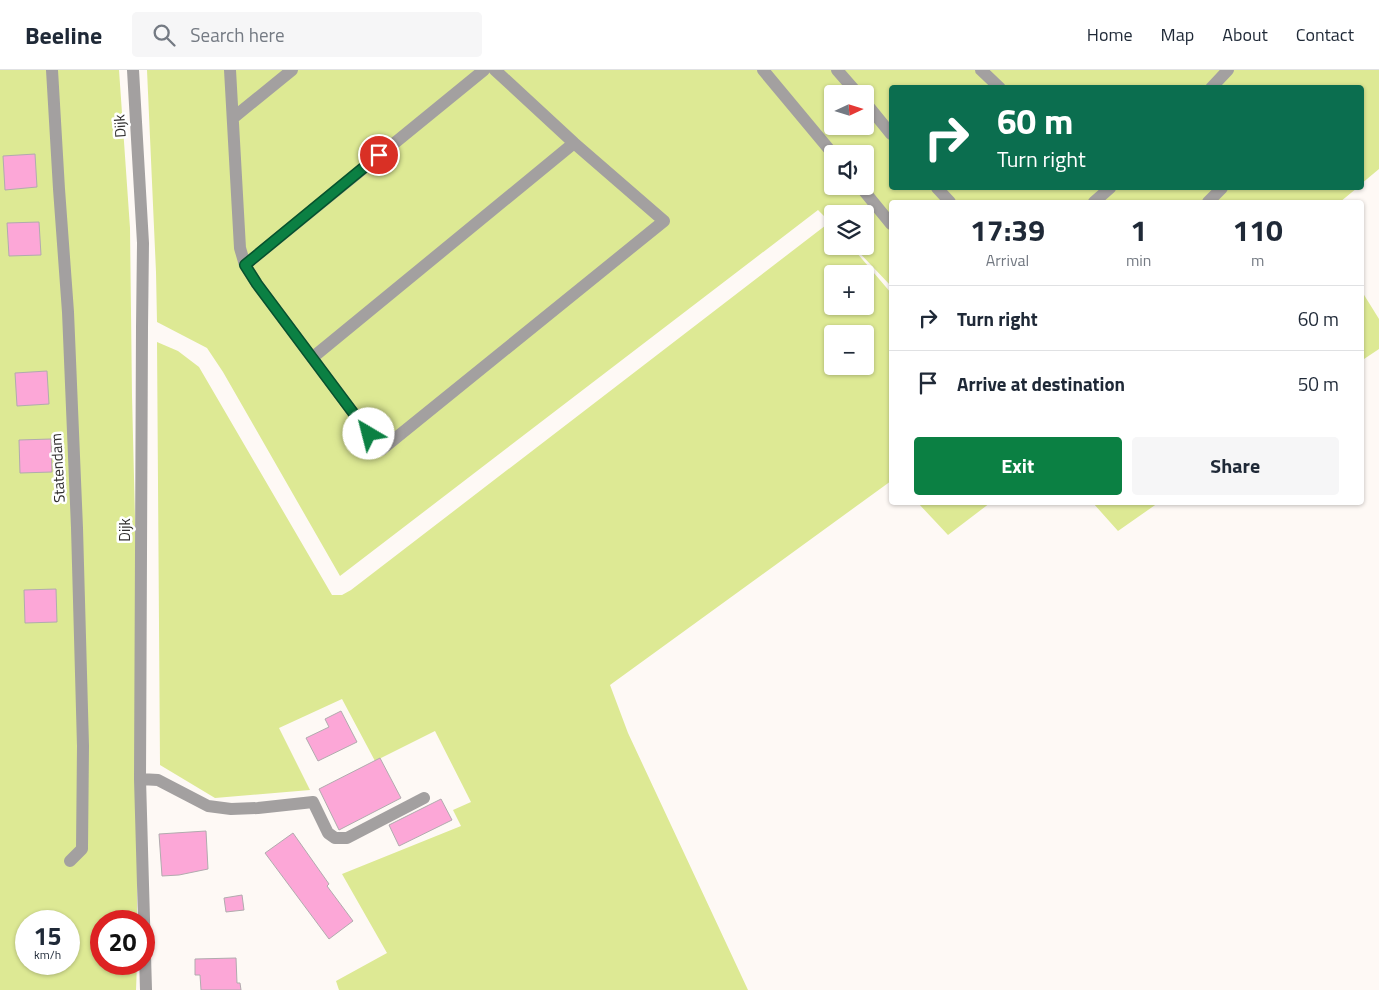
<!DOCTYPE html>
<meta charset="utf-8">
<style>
:root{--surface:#fff;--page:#f6f6f7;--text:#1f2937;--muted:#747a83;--line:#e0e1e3;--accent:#0b8043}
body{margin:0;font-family:"Titillium Web",sans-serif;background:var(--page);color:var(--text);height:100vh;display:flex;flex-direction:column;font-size:19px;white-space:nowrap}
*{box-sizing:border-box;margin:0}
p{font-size:16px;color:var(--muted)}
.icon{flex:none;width:28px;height:28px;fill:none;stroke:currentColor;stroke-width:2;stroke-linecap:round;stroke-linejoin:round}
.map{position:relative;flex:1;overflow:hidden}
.panel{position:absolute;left:889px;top:130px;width:475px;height:305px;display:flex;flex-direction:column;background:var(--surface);border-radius:5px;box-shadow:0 1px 4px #0004}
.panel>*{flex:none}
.top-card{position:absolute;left:889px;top:15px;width:475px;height:105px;border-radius:5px;box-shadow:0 1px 4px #0004;background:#0b6e4f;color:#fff;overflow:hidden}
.needle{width:32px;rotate:86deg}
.buttons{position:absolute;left:824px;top:15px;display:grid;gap:10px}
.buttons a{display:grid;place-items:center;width:50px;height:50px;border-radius:5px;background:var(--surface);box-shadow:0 1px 4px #0004;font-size:25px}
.speed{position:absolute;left:15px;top:840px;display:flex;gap:10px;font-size:25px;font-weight:700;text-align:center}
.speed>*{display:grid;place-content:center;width:65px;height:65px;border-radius:50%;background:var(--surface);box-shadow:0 1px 4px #0004;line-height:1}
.speed small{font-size:12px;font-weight:400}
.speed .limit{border:8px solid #d22;background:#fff;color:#111}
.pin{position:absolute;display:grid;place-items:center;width:42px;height:42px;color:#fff;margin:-21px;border:2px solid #fff;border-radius:50%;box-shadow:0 1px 5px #0007}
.me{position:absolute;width:55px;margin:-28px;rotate:323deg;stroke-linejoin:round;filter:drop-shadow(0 0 4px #0008)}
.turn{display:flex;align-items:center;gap:18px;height:105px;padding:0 25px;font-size:22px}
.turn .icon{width:65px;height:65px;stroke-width:2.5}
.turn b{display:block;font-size:35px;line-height:42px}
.eta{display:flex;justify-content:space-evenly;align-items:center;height:85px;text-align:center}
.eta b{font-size:30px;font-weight:700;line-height:35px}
.action{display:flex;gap:10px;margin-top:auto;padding:10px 25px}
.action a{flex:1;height:58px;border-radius:5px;background:var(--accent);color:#fff;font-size:20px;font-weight:700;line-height:58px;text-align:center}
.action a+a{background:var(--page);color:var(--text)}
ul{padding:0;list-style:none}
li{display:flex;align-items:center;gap:15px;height:65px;padding:0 25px;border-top:1px solid var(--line)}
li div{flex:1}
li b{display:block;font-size:19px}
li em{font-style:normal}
header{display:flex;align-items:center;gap:30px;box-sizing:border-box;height:70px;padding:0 25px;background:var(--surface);border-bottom:1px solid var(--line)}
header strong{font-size:24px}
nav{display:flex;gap:28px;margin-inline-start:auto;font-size:18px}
.search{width:350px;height:45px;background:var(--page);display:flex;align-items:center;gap:12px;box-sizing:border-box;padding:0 18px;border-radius:5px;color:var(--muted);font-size:19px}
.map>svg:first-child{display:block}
.green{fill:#dde994;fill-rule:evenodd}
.building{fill:#fca7d7;stroke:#b1abae}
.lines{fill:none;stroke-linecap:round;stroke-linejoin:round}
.minor{stroke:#a3a0a0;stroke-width:12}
.route-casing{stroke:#07532c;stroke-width:12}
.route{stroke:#0b8043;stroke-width:9}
.labels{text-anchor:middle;stroke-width:5;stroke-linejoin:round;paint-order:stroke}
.street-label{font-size:15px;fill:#302e2d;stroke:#fff}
</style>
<header>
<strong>Beeline</strong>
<div class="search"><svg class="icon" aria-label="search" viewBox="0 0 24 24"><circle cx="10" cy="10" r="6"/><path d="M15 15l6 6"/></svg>Search here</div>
<nav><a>Home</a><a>Map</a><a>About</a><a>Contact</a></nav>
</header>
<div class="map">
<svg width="1379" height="920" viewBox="0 0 1379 920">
<rect width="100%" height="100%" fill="#fef9f5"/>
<!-- green -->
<path class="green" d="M0 0H119L130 158 132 326 137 528V851H101V894H137L136 920H0ZM26 851H69V894H26Z
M147 0H1379V99L1361 114V18H891V118H1357L1340 132H891V216L853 176H865V144H832V176H851L891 223V411L610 615 628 663 748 920H339L336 911 387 883 342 804 461 756 453 740 471 732 435 661 375 691 342 629 279 658 310 720 215 728 160 695 157 272 178 281 199 297 332 525H342L351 520 830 152 818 140 340 506 223 302 207 278 157 252 156 202ZM832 24H865V56H832ZM832 84H865V116H832ZM832 204H865V236H832ZM832 264H865V296H832Z
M1361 220 1379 249V279L1361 291Z
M918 433H990L948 465Z
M1093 433H1158L1118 461Z"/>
<!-- building -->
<path class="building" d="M35 84 37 117 5 120 3 86Z
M39 152 41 185 9 186 7 153Z
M47 301 49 334 17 336 15 303Z
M51 369 52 402 20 403 19 370Z
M56 519 57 552 25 553 24 520Z
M341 641 357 672 318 691 306 668 329 657 325 649Z
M380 688 401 728 339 760 319 719Z
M441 729 452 750 399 776 389 755Z
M206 761 208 799 179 805 162 806 159 764Z
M293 763 329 814 327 816 353 851 329 869 265 783Z
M242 825 244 840 226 842 224 828Z
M236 888 237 913H240L241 920H201L200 905H195V889Z"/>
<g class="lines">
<!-- minor -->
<path class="minor" d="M52 0 59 119 68 242 77 458 83 676 82 779 70 791
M133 0 143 173 142 258 140 709 146 920
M230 0 240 178 245 195 257 214 381 380 664 151 574 73 495 0
M763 0 833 84
M837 0 858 24
M981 0 1000 18
M1211 18 1228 0
M865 32 891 64
M233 48 292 0
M860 116 891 154
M937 118 950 132
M1094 132 1110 118
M1208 132 1222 118
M245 195 484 0
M312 288 574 73
M140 709 158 710 208 736 231 739 258 738 313 732 328 763 335 768H347L424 728"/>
</g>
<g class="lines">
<defs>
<path id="route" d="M369 364 257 214 245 195 379 85"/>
</defs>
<!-- route casing -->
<use href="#route" class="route-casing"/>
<!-- route -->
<use href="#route" class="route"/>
</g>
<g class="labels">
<!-- street labels -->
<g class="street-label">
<text transform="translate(120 56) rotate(-94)" y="5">Dijk</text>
<text transform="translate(58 398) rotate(-93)" y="5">Statendam</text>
<text transform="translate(125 460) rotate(-90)" y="5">Dijk</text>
</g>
</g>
</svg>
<div class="buttons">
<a><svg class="needle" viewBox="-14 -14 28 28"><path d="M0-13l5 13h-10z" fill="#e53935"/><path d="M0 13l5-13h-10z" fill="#747a83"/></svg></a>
<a><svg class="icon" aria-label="sound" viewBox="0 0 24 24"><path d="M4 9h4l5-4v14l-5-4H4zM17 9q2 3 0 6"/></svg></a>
<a><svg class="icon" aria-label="layers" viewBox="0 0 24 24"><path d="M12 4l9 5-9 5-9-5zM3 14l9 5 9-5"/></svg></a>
<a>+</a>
<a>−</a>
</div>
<div class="speed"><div>15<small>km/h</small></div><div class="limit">20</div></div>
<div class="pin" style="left:379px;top:85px;background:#d93025"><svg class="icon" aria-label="arrive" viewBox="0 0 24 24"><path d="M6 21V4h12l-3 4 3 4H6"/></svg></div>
<svg class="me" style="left:369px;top:364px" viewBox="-20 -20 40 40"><circle r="19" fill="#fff"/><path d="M0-13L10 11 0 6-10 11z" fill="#0b8043"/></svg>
<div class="top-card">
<div class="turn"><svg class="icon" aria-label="right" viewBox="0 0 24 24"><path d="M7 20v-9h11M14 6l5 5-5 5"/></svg><div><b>60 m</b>Turn right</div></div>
</div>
<section class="panel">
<div class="eta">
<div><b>17:39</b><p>Arrival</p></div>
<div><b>1</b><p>min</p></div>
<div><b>110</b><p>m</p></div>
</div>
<ul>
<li><svg class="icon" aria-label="right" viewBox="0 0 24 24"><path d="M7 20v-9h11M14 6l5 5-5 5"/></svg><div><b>Turn right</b></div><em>60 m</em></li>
<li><svg class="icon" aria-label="arrive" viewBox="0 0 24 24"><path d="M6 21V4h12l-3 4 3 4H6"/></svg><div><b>Arrive at destination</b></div><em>50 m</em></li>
</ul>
<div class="action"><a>Exit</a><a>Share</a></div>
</section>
</div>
